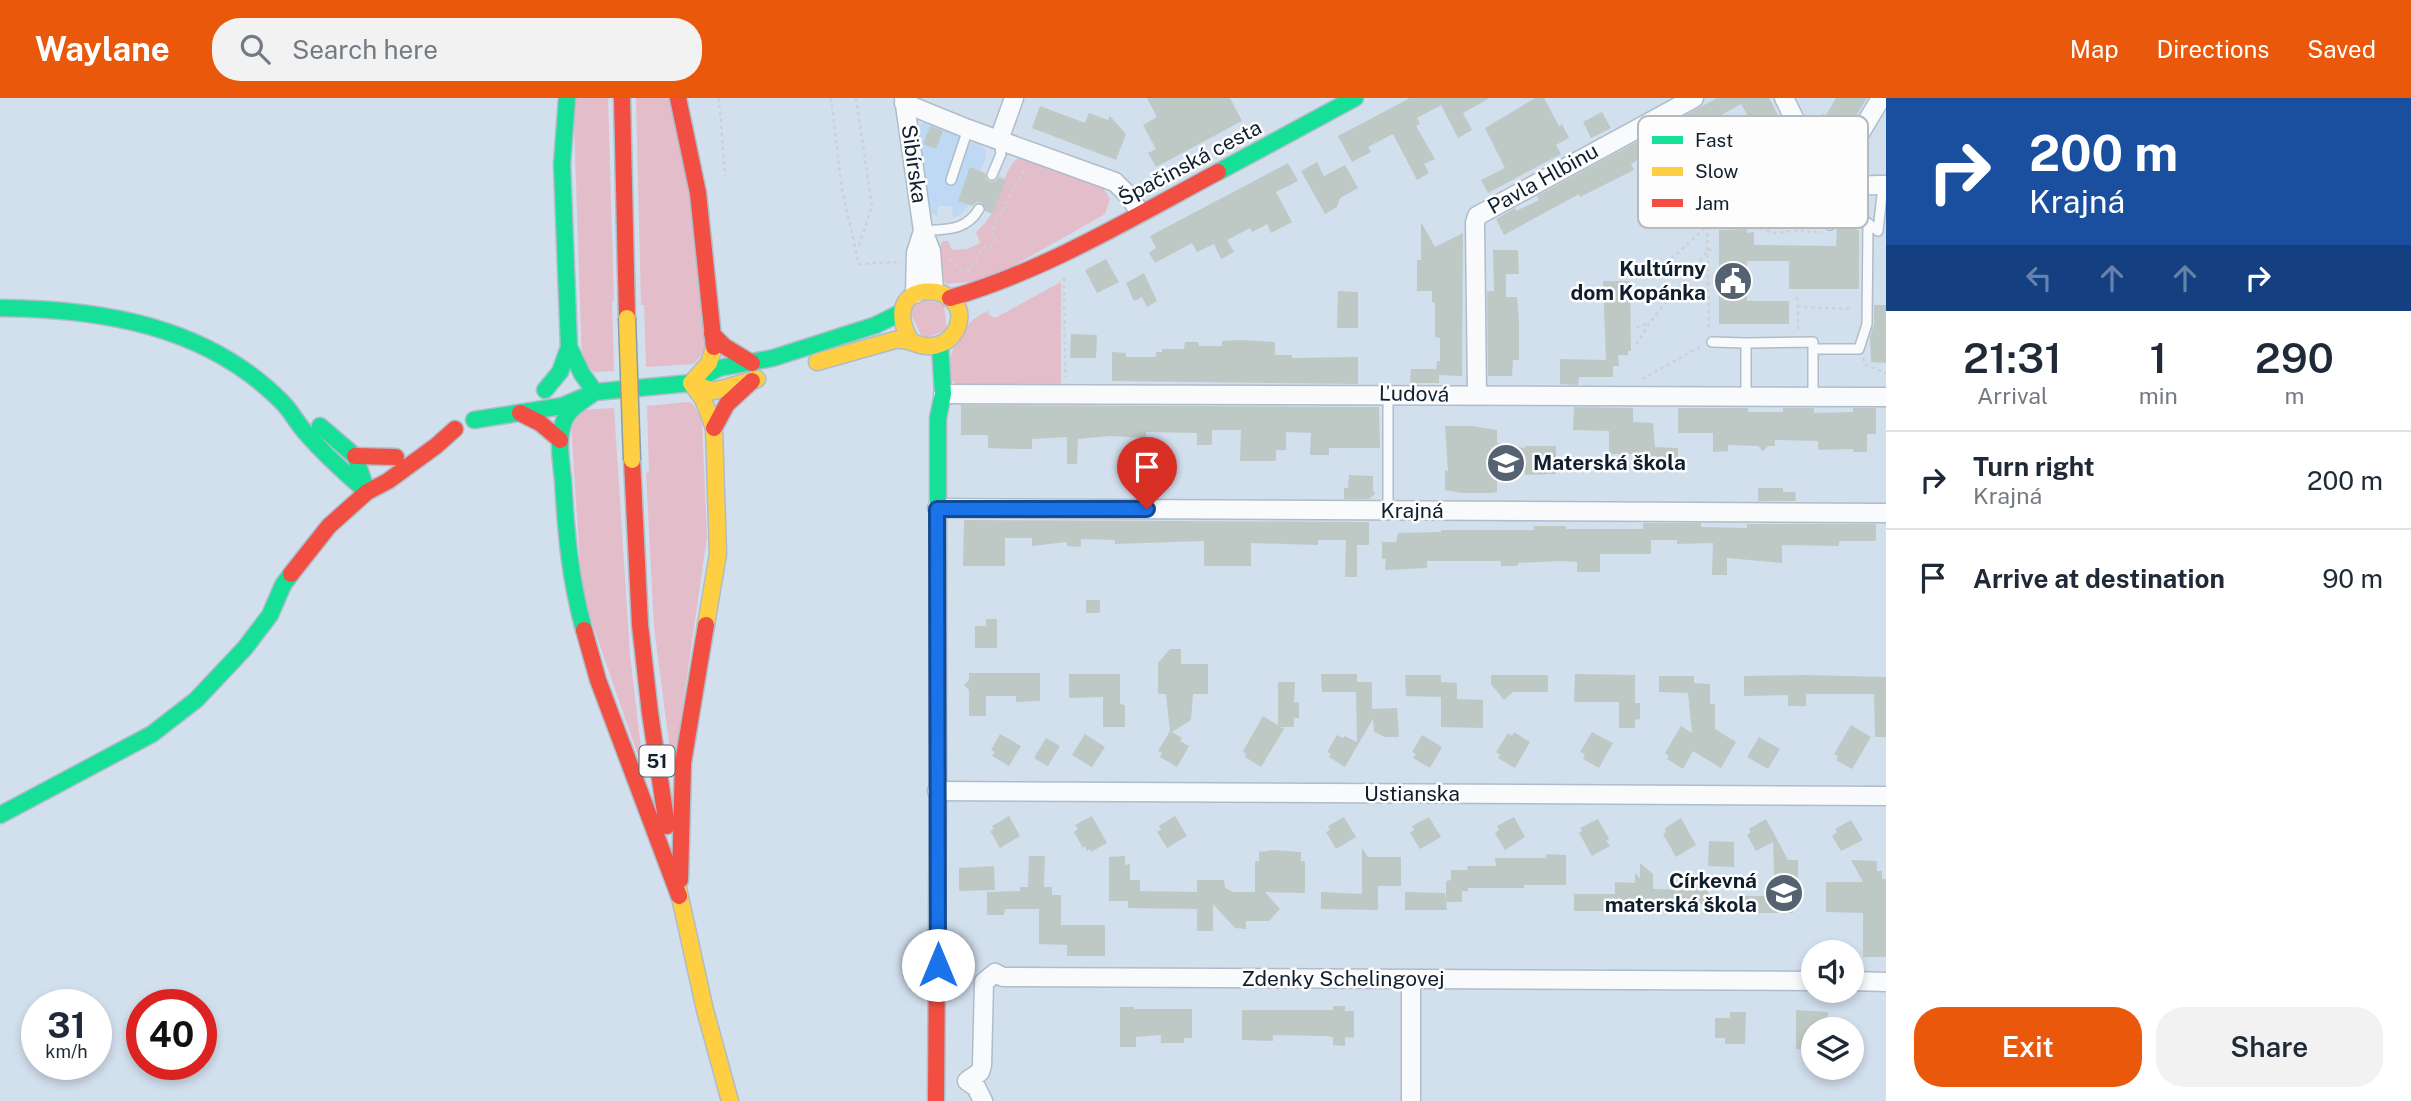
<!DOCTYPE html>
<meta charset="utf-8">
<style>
:root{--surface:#fff;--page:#f2f2f3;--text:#1f2937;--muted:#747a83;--line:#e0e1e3;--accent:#ea580c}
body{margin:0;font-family:"Public Sans",sans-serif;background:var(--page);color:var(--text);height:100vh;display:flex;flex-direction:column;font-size:26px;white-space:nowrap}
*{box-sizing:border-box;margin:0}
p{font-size:23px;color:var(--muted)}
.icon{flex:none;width:38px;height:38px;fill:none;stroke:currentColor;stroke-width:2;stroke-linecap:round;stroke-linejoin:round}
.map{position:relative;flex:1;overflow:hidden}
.panel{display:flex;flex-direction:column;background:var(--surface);width:525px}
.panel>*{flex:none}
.banner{background:#1a4fa0;color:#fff;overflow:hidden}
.buttons{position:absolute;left:1801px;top:842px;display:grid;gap:14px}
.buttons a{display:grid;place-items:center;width:63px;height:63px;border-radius:50%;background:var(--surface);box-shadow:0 4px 10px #0003;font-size:35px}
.speed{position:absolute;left:21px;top:891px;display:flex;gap:14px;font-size:35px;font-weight:700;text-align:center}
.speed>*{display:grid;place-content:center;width:91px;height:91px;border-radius:50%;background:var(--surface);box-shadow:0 4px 10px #0003;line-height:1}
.speed small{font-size:18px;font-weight:400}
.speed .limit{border:10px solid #d22;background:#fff;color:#111}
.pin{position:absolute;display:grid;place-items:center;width:60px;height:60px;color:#fff;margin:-72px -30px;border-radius:50% 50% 50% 0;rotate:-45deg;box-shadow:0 0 7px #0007}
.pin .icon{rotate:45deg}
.me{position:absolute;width:77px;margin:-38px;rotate:0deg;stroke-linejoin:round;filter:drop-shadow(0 0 5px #0008)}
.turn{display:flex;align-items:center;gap:24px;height:147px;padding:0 28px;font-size:32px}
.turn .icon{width:91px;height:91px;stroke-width:2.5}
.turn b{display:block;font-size:49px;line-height:60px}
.lanes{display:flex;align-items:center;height:66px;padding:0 28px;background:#0003;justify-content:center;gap:35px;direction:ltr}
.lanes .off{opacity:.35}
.eta{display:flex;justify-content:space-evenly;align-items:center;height:119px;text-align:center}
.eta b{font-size:42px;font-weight:600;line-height:49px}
.action{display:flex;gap:14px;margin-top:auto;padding:14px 28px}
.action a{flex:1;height:80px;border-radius:28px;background:var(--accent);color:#fff;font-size:28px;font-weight:600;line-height:80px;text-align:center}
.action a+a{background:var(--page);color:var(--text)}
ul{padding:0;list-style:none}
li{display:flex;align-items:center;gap:21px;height:98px;padding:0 28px;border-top:2px solid var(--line)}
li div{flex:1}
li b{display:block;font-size:26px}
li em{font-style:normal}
header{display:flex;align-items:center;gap:42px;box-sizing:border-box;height:98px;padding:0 35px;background:var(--accent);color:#fff}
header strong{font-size:33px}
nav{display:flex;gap:38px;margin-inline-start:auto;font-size:24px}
.search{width:490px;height:63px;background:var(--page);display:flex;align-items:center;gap:18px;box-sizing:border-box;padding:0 24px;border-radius:28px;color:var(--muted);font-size:26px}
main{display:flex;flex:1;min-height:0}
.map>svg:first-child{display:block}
.built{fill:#bfd9f5}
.green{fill:#e4bdca}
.building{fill:#bec9c6}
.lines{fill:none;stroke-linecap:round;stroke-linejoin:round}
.lane-casing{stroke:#afbcca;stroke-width:12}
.street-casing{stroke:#afbcca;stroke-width:21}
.fast-casing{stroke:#afbcca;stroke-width:19}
.slow-casing{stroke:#afbcca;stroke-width:19}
.jam-casing{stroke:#afbcca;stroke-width:19}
.path{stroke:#cdd1d6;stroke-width:2.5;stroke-dasharray:3.5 3.5;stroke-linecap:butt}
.lane{stroke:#f8fafc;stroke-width:9}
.street{stroke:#f8fafc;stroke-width:18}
.fast{stroke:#16e098;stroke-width:16}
.slow{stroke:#ffcf43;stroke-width:16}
.jam{stroke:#f24e42;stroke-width:16}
.slow-bridge-casing{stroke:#889ea4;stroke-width:19;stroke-linecap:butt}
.slow-bridge{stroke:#ffcf43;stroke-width:16}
.route-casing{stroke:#114b97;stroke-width:18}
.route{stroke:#1a73e8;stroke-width:12}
.labels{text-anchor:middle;stroke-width:5;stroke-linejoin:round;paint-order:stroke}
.shield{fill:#fdfdfd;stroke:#57626c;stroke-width:2}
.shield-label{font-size:19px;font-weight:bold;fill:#101f2e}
.street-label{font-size:21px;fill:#101f2e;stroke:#fdfdfd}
.poi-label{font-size:21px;font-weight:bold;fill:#101f2e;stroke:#fdfdfd;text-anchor:end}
.key{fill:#fdfdfd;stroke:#b6babf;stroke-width:2}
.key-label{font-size:19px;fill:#101f2e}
</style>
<header>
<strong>Waylane</strong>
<div class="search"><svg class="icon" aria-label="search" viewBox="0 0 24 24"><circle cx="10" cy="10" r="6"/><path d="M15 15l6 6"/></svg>Search here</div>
<nav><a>Map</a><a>Directions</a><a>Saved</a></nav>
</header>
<main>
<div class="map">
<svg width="1886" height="1003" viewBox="0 0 1886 1003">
<rect width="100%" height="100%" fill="#d2dfed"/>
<!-- built -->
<path class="built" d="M927 24 957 35 960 40 959 45 968 48 970 45 978 44 986 53V59L967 109 961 116 953 120 952 108H938V118L931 115 928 111 917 33 921 26Z"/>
<!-- green -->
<path class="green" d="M576 0H608L614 203H612L614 273 594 274 582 265 574 24Z
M636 0H670L686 72 707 250 694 266 646 269 644 207H641Z
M1026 60 1102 88 1110 101 1105 116 987 183 945 186 937 154 943 143H948L952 152 967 151 980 145 976 134C1004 112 998 77 1017 61Z
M1061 184V286L963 288C934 283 955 242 967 228 971 222 979 218 985 214L995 220Z
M919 201 944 206 947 232 923 241 909 212Z
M688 304 693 306 702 323 707 439 673 676 654 529 646 375 649 374 647 308Z
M614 310 630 557 644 675 582 496 571 327 583 312Z"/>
<!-- building -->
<path class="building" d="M1147 0H1230L1242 23 1156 69 1148 55 1156 51 1143 27 1157 19Z
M1410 0H1490L1463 15 1472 32 1458 40 1441 7 1417 20 1420 26 1416 28 1435 61 1424 66 1429 75 1417 82 1393 36 1368 49 1371 54 1352 64 1338 38Z
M1535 0H1544L1559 28 1562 26 1569 40 1556 47 1561 56 1488 95 1481 82 1505 70 1485 30Z
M1717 0H1769L1814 85 1789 95 1759 102 1747 71 1745 72 1739 61 1764 47 1741 6 1709 24 1712 29 1704 34 1710 44 1674 60 1667 46 1631 66 1634 72 1580 99 1579 96 1504 137 1496 121 1515 110 1516 113 1539 102 1537 98Z
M1836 0H1867L1832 56H1827L1813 33 1823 15 1825 19Z
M1040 8 1085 25 1089 15 1108 22 1110 18 1126 36 1116 62 1032 30Z
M1602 14 1611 30 1591 40 1583 24Z
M930 28 943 33 936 51 923 46Z
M1317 64 1324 78 1345 67 1358 90 1340 100 1337 109 1325 116 1301 73Z
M1288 65 1298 83 1276 94 1292 124 1271 135 1267 126 1252 134 1250 130 1227 142 1234 154 1221 161 1214 146 1197 154 1192 145 1155 165 1149 155 1156 150 1150 138Z
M970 69 985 75 986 81 990 84 996 83 999 79 1006 82 993 116 985 113 982 105 977 104 972 108 958 103Z
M1421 124 1435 149 1463 135 1462 278 1439 277V285H1410L1411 271H1436L1437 263H1440V240L1435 239V205L1432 204V193H1417V162H1421Z
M1837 130H1856V132H1859V191H1789V163H1747V203H1789V226H1719V132L1747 131V135L1754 134V147L1836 148Z
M1493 152H1518L1519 176H1506V199H1517L1519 225V262H1513L1512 278H1488L1487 193H1494Z
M1106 161 1119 184 1097 195 1085 172Z
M1144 175 1157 203 1147 209 1142 199 1134 203 1126 185Z
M1603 183H1630L1631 253H1628V257H1618L1619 268H1613V279H1579L1578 287 1560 286V261L1606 262Z
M1338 193 1358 194V230H1337Z
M1874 207H1886V265L1871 264 1870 239 1874 226Z
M1071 236 1097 237 1096 260H1070Z
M1239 242 1275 244V257H1292V260L1358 259V286L1112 283V254L1126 255V259H1156V254H1162V251H1184L1185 244H1198L1199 248H1222V243Z
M961 307 1379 309 1380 350H1329V357H1310L1311 335 1286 334V352H1276V363H1240L1241 332H1212V347H1197V335L1146 334V340L1110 338 1078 341 1077 366H1067V339L1032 341V351H1018L988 350V337H961Z
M1574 309 1633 310V324L1653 325 1655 349 1678 350V362L1643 364V360H1634L1635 356H1609V333L1573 332Z
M1678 310H1748V314H1783V310H1814V315L1853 314V310H1876V336H1867V354H1853V351L1818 352V343L1775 342V348H1768L1763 353 1758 348 1728 347V353L1713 354V335H1678Z
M1445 328H1473L1497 332V345L1525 350V348H1556V376L1525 377V374L1497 379V394L1491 395H1462L1445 392V372L1448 373Z
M1349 377 1373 378V392L1375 396 1369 401H1344V390H1348Z
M1758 390H1783V394H1795L1796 403H1758Z
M964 422 1369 424V447H1357V479H1345L1346 442H1318V447L1251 445V468H1204V443L1115 446V442L1081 441V449L1067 448V444L1032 448V440H1005V468H963Z
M1643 425H1701V429L1747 430V426H1876V443H1839V448L1782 447V465L1727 460V477H1712L1713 445 1677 446V442H1651V456H1600V474H1577V464L1560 463 1518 465V468H1501V463H1427V470L1385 472 1386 461H1382V444H1396L1398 435 1441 434V432H1534V428H1566V431H1643Z
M1086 502H1100V515H1086Z
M986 521H997V550H975V528H986Z
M1170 551H1181V566H1208V596H1193L1191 622 1172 634 1182 640 1180 643 1189 648 1177 669 1160 659 1162 655 1158 653 1170 633 1166 596H1158V565Z
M969 575H1040V603L1016 604V598H986V618H969V592L964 587 969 582Z
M1069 576H1120V606L1125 607V629H1103V599L1069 600Z
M1321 576H1357V584H1372V611L1397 610 1399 639H1385L1374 634 1373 621 1345 669 1329 659 1331 656 1327 654 1337 637 1343 640 1345 638 1357 644 1356 594H1322Z
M1575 576 1635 577V605H1640V621L1635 622V630H1619V604H1574Z
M1405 577H1441V584L1457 585V601L1483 602V630L1441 629V599L1406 598Z
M1491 577H1548V594H1513L1504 602 1491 586Z
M1806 577 1886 579V639H1875L1874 596H1806V608H1788V597L1744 598V578Z
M1659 578H1694V585L1710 586V606H1715V631L1736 644 1721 670 1693 653 1683 671 1667 661 1669 658 1665 655 1681 628 1692 635 1688 595 1659 594Z
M1278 584H1295L1294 604 1299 605V620H1294V629H1280L1284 631 1261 669 1245 659 1246 656 1243 653 1263 618 1278 627Z
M1851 627 1871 639 1852 671 1836 662 1838 658 1834 656Z
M1514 634 1530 644 1515 670 1498 660 1500 657 1496 654 1508 635 1512 638Z
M1592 634 1613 645 1599 670 1583 661 1585 656 1580 654Z
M1000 636 1021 648 1009 668 992 658 995 654 991 652Z
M1085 636 1105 649 1092 669 1072 657Z
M1422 637 1442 649 1430 670 1413 660 1416 656 1412 654Z
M1759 639 1780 651 1768 671 1747 659Z
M1046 640 1060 648 1048 668 1034 660Z
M1009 718 1020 738 1000 750 990 733 994 731 992 728Z
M1092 718 1107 745 1091 754 1090 751 1087 753 1085 748 1083 750 1074 734 1078 731 1075 727Z
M1175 718 1187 738 1167 750 1157 734 1161 732 1159 728Z
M1344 719 1356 739 1336 751 1326 734 1330 732 1328 728Z
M1429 719 1441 739 1420 751 1410 735 1414 732 1412 728Z
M1514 719 1525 739 1505 752 1495 735 1499 732 1497 728Z
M1681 720 1696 747 1676 759 1663 736 1666 734 1665 730Z
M1598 721 1609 741 1606 743 1610 748 1592 758 1579 735 1582 733 1580 730Z
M1766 721 1788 762H1798V785H1793V815H1742V798H1775L1773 744 1756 753 1747 737 1751 734 1749 731Z
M1851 722 1863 742 1841 753 1832 738 1837 734 1835 731Z
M1709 743 1734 744V769L1708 768Z
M1362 750 1368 759H1401V788H1378V812L1321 811V794L1362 796Z
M1273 752 1301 754V763H1305V795L1265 794 1280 811 1269 823H1246V831L1235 830 1213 806V833H1197V811L1128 810V803H1109V759L1125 758V767L1130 766V782H1140V793L1197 794V782H1224L1225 790 1233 794H1255V763H1259V754Z
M1546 756 1566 757V787H1524V790H1468V793H1462V804H1446L1447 812H1405V794L1445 795 1446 803V783L1451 782V772H1467L1468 768H1496L1495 760H1546Z
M1029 758H1045L1044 789H1052V797H1061V827H1105V858H1067V847L1039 846V811H1005L1004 817H987V794L1020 793V789H1028Z
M1851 762 1877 763V773H1882V781H1886V859H1863V815L1826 814V784H1863Z
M1640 765 1653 776V791L1692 792V785H1708V806H1694L1693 814H1658V804L1630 802V805H1616V813H1574V796H1615V784L1635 785V775L1640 780Z
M994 768 995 792 959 793V770Z
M1333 908H1345V913H1354V940L1345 939V948L1333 947V939L1324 938 1273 937V943L1242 942V912H1333Z
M1120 909H1134V911H1192V940H1184V945H1161V937L1136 939V949H1120Z
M1796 912 1828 914 1827 931H1813V952L1796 951Z
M1730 914H1746L1745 946H1725V940H1715V920H1730Z"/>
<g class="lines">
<defs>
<path id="lane" d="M992 77 1001 56 999 42
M1833 80 1836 95 1842 105 1878 133 1883 87
M951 82 968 31
M1830 127 1842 105
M923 133C947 131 966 133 979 111
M1712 244 1746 245
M1813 251H1859L1867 226 1868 127
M1746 298V245L1813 244V299
M1388 412V296"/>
<path id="street" d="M904 0 923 133 931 153 934 192
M1784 0C1796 22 1812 66 1833 79 1848 89 1869 87 1886 87
M904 5 968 31 1115 84 1130 99 1140 115
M999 42 1014 0
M1833 80 1881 0
M915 196 916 155 923 133
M943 296 1886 299
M1477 297 1475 125 1477 118 1694 0
M937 410 1886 415
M937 693 1886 698
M1852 883 1886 884
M967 983 980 974 982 968 984 884 995 875 1003 879 1813 883
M967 983 976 989 983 1003
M1411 1003V882"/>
<path id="fast" d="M567 0 562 66 569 249 582 276 595 294C584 302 569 310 564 323 557 341 561 363 563 382 566 435 570 481 584 532
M1218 74 1355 0
M0 210C103 211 207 228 282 304 291 313 297 325 305 334 324 356 345 375 367 394
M545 292 560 274 569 249
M474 322 562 308 595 294 691 285 719 270 773 260 876 227 902 214
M320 328 355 358 367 394
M938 681V320L943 296 940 247
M0 717 152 636 196 602 245 550 270 517 283 487 291 476"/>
<path id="slow" d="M817 264 895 242C912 240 921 252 937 247 946 245 953 238 957 230 976 183 876 176 909 240
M691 285 714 293 757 281
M706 527 718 456 714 330 703 301 691 285 709 265 714 249
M676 781 705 912 730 1003"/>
<path id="jam" d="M622 0 627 220
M678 0 698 95 714 249
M950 200C1042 174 1134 119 1218 74
M712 236 724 248 752 265
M520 315 540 325 560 342
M714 330 727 306 752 283
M355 358 396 359
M632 362 640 527 650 615 667 728
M291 476 329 428 367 394 388 383 436 348 455 331
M584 532 598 582 679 798
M680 782 683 665 706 527
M936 1003 938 681"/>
</defs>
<!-- lane casing -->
<use href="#lane" class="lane-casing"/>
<!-- street casing -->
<use href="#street" class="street-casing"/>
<!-- fast casing -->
<use href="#fast" class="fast-casing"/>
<!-- slow casing -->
<use href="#slow" class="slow-casing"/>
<!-- jam casing -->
<use href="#jam" class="jam-casing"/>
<!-- path -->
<path class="path" d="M719 0 725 78
M831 0 842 92 859 166 901 164
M856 0 872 108 858 150
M1707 128 1709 233
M1749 130V127L1775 135 1801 132 1804 134H1822
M949 161 964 175
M968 174 983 150 990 149 995 144 992 133 1025 70
M1635 178 1656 175 1707 128 1749 127 1773 102 1816 87
M1064 180 1065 279
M1797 199 1798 209
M987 213 991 219
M1636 230 1648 225
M1798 231V209L1853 211
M1636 246C1643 239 1645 230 1651 223 1670 199 1691 178 1707 152H1716
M1863 260 1865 267 1886 275
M1642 281 1700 249"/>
<!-- lane -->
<use href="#lane" class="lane"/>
<!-- street -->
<use href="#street" class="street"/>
<!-- fast -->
<use href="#fast" class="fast"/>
<!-- slow -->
<use href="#slow" class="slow"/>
<!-- jam -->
<use href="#jam" class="jam"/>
<defs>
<path id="slow-bridge" d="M627 220 632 362"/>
</defs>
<!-- slow-bridge casing -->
<use href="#slow-bridge" class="slow-bridge-casing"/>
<!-- slow-bridge -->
<use href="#slow-bridge" class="slow-bridge"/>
</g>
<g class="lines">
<defs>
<path id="route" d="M938 867 937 411H1147"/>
</defs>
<!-- route casing -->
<use href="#route" class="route-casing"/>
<!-- route -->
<use href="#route" class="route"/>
</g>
<!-- icons -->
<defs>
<symbol id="civic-disc" viewBox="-11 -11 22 22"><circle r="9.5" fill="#546271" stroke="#fdfdfd"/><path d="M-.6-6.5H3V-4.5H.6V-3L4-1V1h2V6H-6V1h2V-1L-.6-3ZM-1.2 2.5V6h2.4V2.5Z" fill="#fff"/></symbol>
<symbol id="school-disc" viewBox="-11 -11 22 22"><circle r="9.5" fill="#546271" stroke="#fdfdfd"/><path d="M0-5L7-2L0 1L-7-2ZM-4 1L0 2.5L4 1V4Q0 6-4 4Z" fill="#fff"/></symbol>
</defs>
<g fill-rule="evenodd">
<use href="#civic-disc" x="1711" y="161" width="44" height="44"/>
<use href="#school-disc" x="1484" y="343" width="44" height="44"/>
<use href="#school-disc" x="1762" y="773" width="44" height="44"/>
</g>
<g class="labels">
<!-- shield labels -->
<rect class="shield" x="639.5" y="647.5" width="35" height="31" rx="5"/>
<g class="shield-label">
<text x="657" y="670">51</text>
</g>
<!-- street labels -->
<g class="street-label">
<text transform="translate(1190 65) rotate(-28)" y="7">Špačinská cesta</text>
<text transform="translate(914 66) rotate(82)" y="7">Sibírska</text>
<text transform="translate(1543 81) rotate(-29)" y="7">Pavla Hlbinu</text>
<text transform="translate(1414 296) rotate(1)" y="7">Ľudová</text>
<text x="1412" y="420">Krajná</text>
<text x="1412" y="703">Ustianska</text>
<text x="1343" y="888">Zdenky Schelingovej</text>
</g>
<!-- poi labels -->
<g class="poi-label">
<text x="1706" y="178">Kultúrny<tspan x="1706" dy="24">dom Kopánka</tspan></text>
<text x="1533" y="372" text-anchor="start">Materská škola</text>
<text x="1757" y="790">Církevná<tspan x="1757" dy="24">materská škola</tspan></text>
</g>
</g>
<!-- legend -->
<rect x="1638" y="18" width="230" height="112" rx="10" class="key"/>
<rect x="1652" y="38" width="31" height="8" fill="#16e098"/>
<rect x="1652" y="69" width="31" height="9" fill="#ffcf43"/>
<rect x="1652" y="101" width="31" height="8" fill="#f24e42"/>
<g class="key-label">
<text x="1695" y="49">Fast</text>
<text x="1695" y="80">Slow</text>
<text x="1695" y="112">Jam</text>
</g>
</svg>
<div class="buttons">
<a><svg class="icon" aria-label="sound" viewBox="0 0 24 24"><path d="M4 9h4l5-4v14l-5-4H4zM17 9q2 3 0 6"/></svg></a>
<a><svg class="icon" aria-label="layers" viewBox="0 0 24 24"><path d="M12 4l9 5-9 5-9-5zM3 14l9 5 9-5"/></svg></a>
</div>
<div class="speed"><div>31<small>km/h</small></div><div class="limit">40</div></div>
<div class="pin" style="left:1147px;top:411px;background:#d93025"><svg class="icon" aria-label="arrive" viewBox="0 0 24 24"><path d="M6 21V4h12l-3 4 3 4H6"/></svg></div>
<svg class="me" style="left:938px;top:867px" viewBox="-20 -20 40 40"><circle r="19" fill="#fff"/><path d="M0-13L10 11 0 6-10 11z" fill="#1a73e8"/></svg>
</div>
<section class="panel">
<div class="banner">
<div class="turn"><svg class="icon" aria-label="right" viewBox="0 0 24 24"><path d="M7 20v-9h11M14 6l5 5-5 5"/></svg><div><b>200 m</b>Krajná</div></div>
<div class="lanes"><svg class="icon off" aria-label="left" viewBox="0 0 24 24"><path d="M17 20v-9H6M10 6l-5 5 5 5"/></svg><svg class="icon off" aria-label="ahead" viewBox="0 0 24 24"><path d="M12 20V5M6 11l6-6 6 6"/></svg><svg class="icon off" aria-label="ahead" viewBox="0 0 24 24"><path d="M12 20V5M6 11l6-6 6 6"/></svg><svg class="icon" aria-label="right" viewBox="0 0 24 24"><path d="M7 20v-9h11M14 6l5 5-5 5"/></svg></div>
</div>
<div class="eta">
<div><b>21:31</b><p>Arrival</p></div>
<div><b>1</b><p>min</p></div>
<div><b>290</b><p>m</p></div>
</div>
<ul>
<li><svg class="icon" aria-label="right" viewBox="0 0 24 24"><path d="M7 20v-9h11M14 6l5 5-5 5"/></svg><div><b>Turn right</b><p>Krajná</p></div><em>200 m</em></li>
<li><svg class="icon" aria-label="arrive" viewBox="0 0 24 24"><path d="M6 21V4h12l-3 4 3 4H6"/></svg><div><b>Arrive at destination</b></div><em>90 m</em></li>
</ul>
<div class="action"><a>Exit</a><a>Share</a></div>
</section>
</main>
